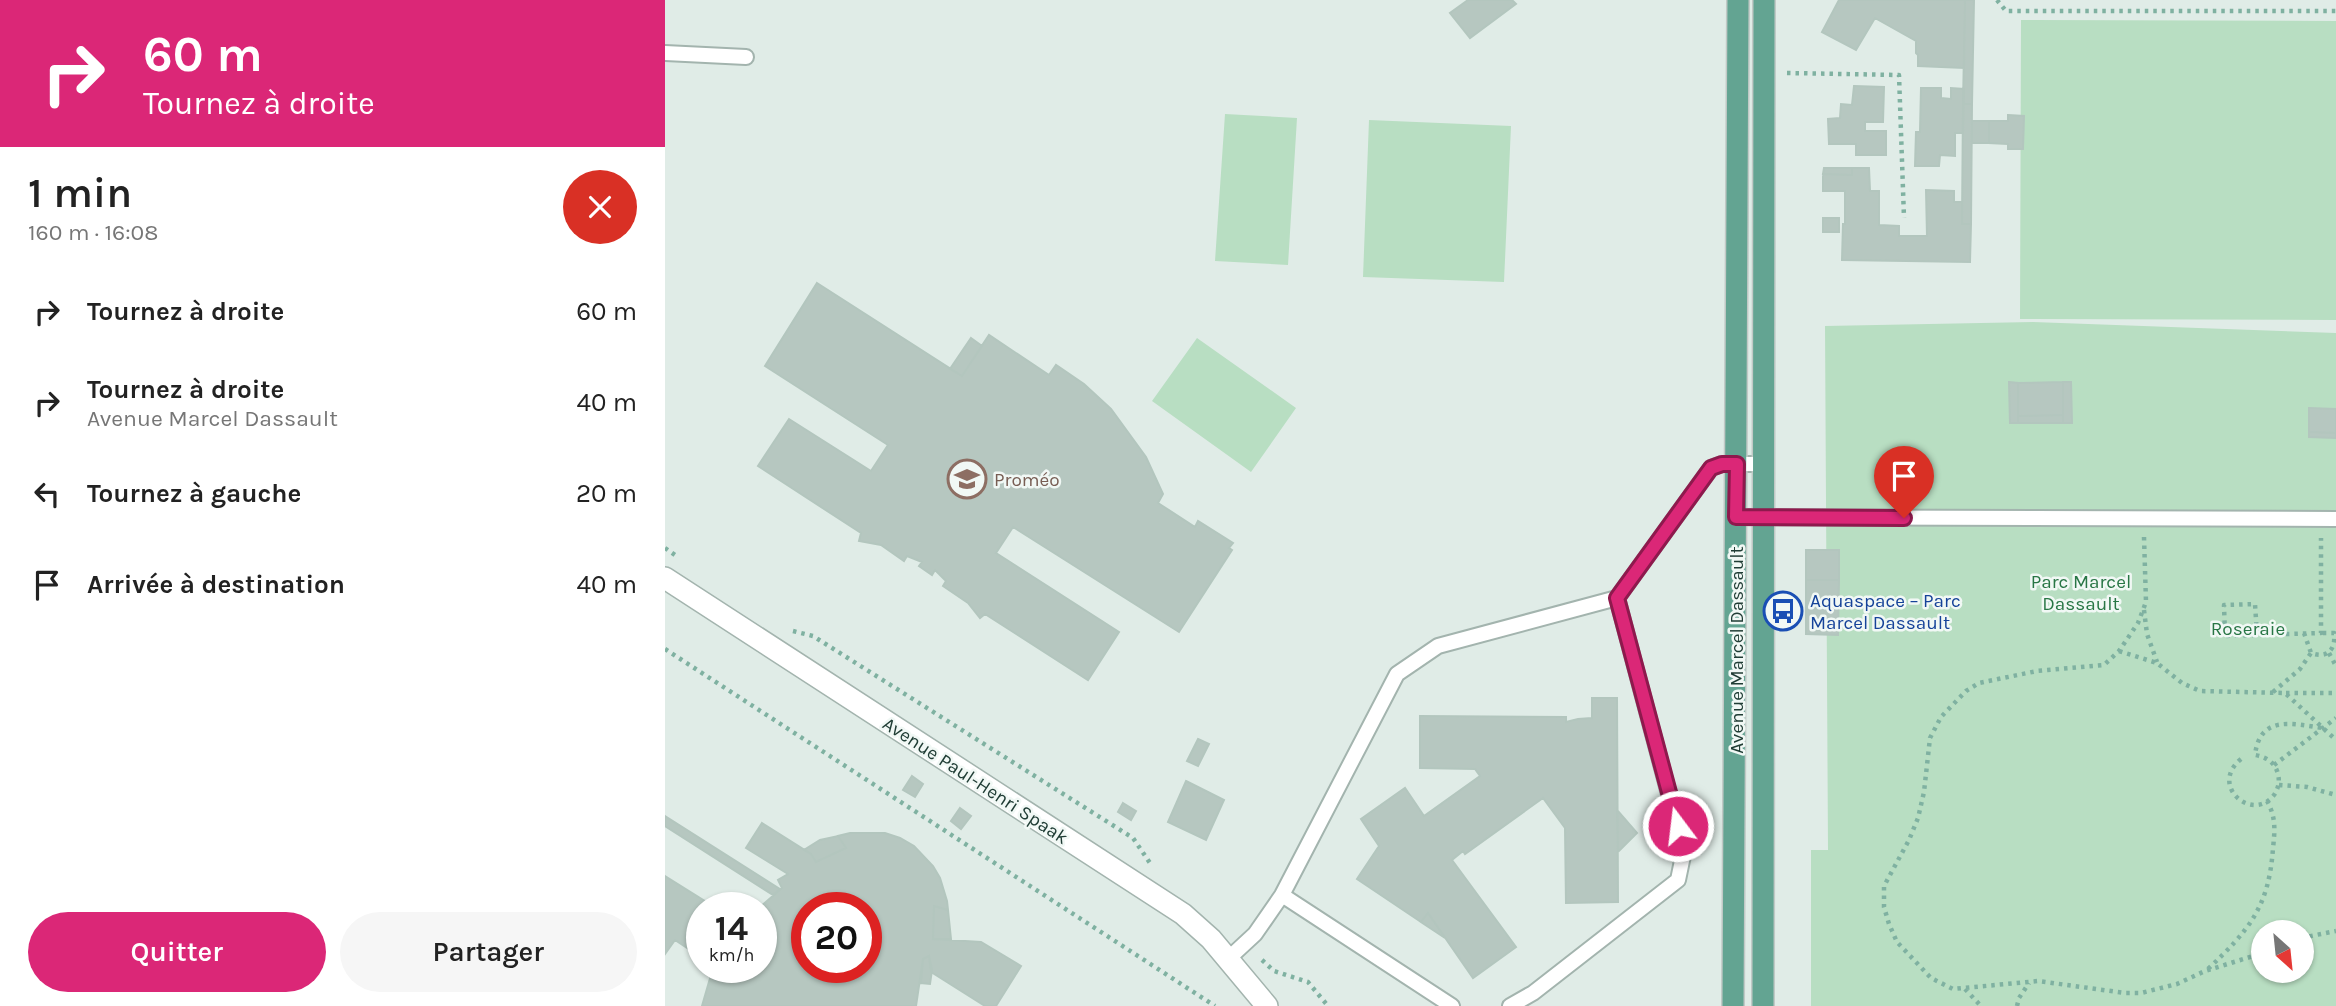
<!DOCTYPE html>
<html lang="fr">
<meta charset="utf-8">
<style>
:root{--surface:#fff;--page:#f6f6f6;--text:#222;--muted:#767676;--accent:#db2777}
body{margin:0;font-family:Karla,sans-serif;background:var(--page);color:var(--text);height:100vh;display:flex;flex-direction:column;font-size:26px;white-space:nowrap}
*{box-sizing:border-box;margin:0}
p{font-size:23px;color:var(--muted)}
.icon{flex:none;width:38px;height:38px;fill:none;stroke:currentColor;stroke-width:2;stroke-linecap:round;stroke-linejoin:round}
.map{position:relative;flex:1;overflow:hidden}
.drawer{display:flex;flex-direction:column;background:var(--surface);width:665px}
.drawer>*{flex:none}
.banner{background:#db2777;color:#fff;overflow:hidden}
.needle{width:46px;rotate:153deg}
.buttons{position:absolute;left:1586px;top:920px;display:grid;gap:14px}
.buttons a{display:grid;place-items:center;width:63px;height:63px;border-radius:50%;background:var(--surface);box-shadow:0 2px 5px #0004;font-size:35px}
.speed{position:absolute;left:21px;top:892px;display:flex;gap:14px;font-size:35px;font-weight:700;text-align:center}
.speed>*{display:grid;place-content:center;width:91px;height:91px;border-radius:50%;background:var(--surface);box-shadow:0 2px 5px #0004;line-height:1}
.speed small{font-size:18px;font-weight:400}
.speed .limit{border:10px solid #d22;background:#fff;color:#111}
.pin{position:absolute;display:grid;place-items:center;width:60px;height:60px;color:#fff;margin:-72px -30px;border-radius:50% 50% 50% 0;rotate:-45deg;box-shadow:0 0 7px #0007}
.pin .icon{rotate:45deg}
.me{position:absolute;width:77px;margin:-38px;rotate:345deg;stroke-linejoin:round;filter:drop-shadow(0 0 5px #0008)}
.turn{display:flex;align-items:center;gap:24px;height:147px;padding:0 28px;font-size:32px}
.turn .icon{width:91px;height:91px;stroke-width:2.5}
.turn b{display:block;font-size:49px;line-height:60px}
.round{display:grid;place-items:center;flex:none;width:74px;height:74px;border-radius:37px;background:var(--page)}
.head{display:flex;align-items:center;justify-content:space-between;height:119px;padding:0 28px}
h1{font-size:42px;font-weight:600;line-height:52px}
.primary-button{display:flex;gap:14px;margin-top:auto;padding:14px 28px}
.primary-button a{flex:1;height:80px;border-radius:42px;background:var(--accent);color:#fff;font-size:28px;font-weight:600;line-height:80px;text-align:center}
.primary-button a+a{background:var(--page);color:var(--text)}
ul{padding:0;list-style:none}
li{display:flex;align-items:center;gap:21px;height:91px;padding:0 28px}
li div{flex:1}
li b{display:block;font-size:26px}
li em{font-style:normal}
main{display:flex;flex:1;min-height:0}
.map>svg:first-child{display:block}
.green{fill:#b8dec2;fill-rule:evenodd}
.building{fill:#b6c7c0;stroke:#b3c6be;stroke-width:2;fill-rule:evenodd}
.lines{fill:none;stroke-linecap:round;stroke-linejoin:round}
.service-casing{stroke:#a3b4ae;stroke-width:18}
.tertiary-casing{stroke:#a3b4ae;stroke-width:24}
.primary-casing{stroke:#c1c9c6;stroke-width:24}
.path{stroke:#7fb1a1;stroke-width:4.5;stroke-dasharray:3.5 5;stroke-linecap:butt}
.service{stroke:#fff;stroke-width:14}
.tertiary{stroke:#fff;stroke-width:21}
.primary{stroke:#63a492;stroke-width:21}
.route-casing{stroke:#8e194d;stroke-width:18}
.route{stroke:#db2777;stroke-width:12}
.labels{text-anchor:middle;stroke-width:5;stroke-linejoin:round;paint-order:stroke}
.education-label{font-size:19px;fill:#785e54;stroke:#f1f8f5;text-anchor:start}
.park-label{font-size:19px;fill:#287645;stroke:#f1f8f5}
.transit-label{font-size:19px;fill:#164399;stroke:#f1f8f5;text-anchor:start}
.street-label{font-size:19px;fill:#203d35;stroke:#f1f8f5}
</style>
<main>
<section class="drawer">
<div class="banner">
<div class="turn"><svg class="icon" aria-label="right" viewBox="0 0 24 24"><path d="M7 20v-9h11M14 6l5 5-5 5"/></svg><div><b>60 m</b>Tournez à droite</div></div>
</div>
<div class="head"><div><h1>1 min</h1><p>160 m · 16:08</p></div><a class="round" style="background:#d93025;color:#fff"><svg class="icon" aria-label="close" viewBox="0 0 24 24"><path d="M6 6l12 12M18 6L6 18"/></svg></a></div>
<ul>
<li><svg class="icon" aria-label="right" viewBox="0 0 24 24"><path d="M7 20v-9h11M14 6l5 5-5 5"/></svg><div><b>Tournez à droite</b></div><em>60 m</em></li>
<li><svg class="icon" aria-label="right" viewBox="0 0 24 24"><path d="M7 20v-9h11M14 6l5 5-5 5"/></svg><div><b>Tournez à droite</b><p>Avenue Marcel Dassault</p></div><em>40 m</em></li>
<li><svg class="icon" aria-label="left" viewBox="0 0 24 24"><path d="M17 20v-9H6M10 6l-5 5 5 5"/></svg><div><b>Tournez à gauche</b></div><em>20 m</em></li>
<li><svg class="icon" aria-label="arrive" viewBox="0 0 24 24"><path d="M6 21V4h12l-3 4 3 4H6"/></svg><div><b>Arrivée à destination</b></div><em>40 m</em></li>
</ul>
<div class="primary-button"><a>Quitter</a><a>Partager</a></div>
</section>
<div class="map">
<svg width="1671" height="1006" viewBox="0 0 1671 1006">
<rect width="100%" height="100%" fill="#e0ece7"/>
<!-- green -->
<path class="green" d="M1356 20 1671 21V320L1355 319Z
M560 114 632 118 623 265 550 261Z
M704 120 846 126 839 282 698 277Z
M1368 322 1671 333V1006H1146V850H1163L1160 326ZM1598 933H1636V971H1598Z
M532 338 631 408 586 472 487 401Z"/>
<!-- building -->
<path class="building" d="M803 0H847L851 4 805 38 785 13Z
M1174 0H1300L1299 68 1253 66V55L1251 53V41L1210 18 1191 50 1157 32Z
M1300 0H1309L1307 104H1298Z
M1189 86 1219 87 1218 122H1200V131H1221V155H1191V144H1164L1163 119 1175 118 1176 104 1187 105Z
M1256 88H1276V98L1286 99V88L1299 89 1298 133H1290V156L1275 155 1274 166H1250L1251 132H1255Z
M1298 104H1307L1306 224H1297Z
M1343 115 1359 116 1358 149H1343V144L1324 143V121H1343Z
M1307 121H1324V143H1307Z
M1159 168H1187V175L1158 174Z
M1187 168H1204L1205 191H1214V225L1234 226V236H1262L1261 190 1289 191V202H1297V224H1306L1305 262 1177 260 1178 224H1180V191H1158V174L1187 175Z
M1158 218H1174V232H1158Z
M152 283 297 376 324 335 384 375 391 365 419 384 446 409 481 457 498 494 493 503 530 527 533 521 568 543 564 548 567 550 514 632 348 527 331 553 454 632 423 680 320 614 315 618 303 603 278 586 281 581 270 570 267 575 254 566 257 562 242 556 239 561 216 545 194 541 196 533 93 466 124 419 206 471 223 445 100 366Z
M306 338 317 346 297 376 285 369Z
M1344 382 1353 383V423H1345Z
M1398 382V415L1353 416V383Z
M1398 382H1406L1407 423H1398Z
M1644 408 1671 409V433L1644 432Z
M1398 415V423H1353V416Z
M1644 432 1671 433V438L1644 437Z
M1141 550H1174V580H1141Z
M1141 580H1174L1173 635 1141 634Z
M927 698H952L953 902 901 903 900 828 878 798 800 854 798 851 787 860 851 947 808 978 763 913 756 922 692 879 714 846 696 819 740 788 759 816 815 776 810 769 755 768V716L901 717V722L913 719 927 718Z
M533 739 544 744 533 766 522 761Z
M247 776 258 784 250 797 238 790Z
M521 781 559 800 541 840 503 822Z
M458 803 471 811 466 820 453 812Z
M295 808 306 816 296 829 286 821Z
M952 810 972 833 953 852Z
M0 816 115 889 108 895 0 826Z
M97 823 146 854 151 862 181 848 173 836 185 833H220L235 838 249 846 268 866 275 878 282 901 283 910 269 906 268 939 316 942 356 966 331 1006H320L266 972 264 956 258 959 251 1006H37L48 968H96V908H94L117 888 113 880 123 874 81 848ZM142 908H201V968H142Z
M173 836 181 848 151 862 146 854 139 850 155 840Z
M0 876 51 908H37V958L10 940 0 954Z
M269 906 283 910 286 939H268Z
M763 913 780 938 756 922Z
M264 956 267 970 265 984 256 983 258 959Z"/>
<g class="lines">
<defs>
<path id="service" d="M0 53 81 57
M1071 517 1671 519
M952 598 1046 468 1057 464H1099
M617 895 787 1006
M563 959 590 934 617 895 732 674 773 646 952 598 1019 851 1013 880 868 993 845 1006"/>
<path id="tertiary" d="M0 578 518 914 546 939 602 1006"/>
<path id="primary" d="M1068 1006 1073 0
M1098 1006 1099 0"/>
</defs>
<!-- service casing -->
<use href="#service" class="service-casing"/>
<!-- tertiary casing -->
<use href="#tertiary" class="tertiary-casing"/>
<!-- primary casing -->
<use href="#primary" class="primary-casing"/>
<!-- path -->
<path class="path" d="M1332 0 1341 11H1671
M1122 73 1234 75 1239 218
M1479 537 1481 602 1473 623 1454 651 1439 665 1372 671 1314 683 1301 691 1276 717 1265 738 1259 792 1253 818 1244 840 1219 886V907L1224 924 1232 942 1266 978 1288 989 1373 981 1460 993H1476L1512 984 1540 971 1598 953
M0 548 10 555
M1479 610 1482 634 1492 662
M128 631 148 636 468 838 485 863
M1639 633 1646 653C1662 659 1671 650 1669 633H1656
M1592 634 1590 604 1559 605 1560 636 1656 633V538
M0 649 550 1006
M1454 651 1492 663 1517 683 1535 691 1620 693 1671 740
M1664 653 1671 666
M1608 692 1635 669 1646 653
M1621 693H1671
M1576 759C1543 786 1588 823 1609 795 1613 789 1615 782 1613 774 1610 762 1601 757 1590 755 1595 714 1628 724 1658 728
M1609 765 1671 718
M1614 785 1642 787 1671 795
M1636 938 1671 931
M597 960 609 971 643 982 663 1006
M1543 969C1584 930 1604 907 1608 848 1610 830 1611 817 1602 801
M1300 989 1316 1006
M1352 1006 1354 998 1364 983"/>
<!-- service -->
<use href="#service" class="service"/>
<!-- tertiary -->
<use href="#tertiary" class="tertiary"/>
<!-- primary -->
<use href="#primary" class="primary"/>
</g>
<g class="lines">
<defs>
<path id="route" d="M1013 826 952 598 1046 468 1057 464H1072L1071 517 1239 518"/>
</defs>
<!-- route casing -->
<use href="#route" class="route-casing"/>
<!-- route -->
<use href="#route" class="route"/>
</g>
<!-- icons -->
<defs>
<symbol id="university-ring" viewBox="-11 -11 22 22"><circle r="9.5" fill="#f1f8f5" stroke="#8d6e63" stroke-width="1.5"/><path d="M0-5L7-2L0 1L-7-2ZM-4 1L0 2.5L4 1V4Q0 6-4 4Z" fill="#8d6e63"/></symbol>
<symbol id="bus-ring" viewBox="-11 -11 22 22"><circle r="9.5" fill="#f1f8f5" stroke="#1a4fb4" stroke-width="1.5"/><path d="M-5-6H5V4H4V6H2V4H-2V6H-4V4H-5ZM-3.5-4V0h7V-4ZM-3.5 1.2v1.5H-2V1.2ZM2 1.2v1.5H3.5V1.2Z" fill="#1a4fb4"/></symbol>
</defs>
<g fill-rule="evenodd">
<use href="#university-ring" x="280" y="457" width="44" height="44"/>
<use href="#bus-ring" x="1096" y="589" width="44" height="44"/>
</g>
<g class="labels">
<!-- education labels -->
<g class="education-label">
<text x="329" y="486">Proméo</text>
</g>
<!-- park labels -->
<g class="park-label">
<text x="1416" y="588">Parc Marcel<tspan x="1416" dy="22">Dassault</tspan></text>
<text x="1583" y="635">Roseraie</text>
</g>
<!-- transit labels -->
<g class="transit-label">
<text x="1145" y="607">Aquaspace – Parc<tspan x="1145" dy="22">Marcel Dassault</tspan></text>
</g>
<!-- street labels -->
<g class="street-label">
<text transform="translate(1071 650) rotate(-90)" y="7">Avenue Marcel Dassault</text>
<text transform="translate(311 780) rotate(33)" y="7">Avenue Paul-Henri Spaak</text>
</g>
</g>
</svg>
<div class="buttons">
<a><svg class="needle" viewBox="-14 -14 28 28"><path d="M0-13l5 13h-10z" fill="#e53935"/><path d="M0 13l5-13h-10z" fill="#767676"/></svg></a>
</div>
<div class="speed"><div>14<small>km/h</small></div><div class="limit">20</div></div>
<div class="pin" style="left:1239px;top:518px;background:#d93025"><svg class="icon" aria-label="arrive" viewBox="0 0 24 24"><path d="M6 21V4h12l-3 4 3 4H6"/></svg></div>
<svg class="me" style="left:1013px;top:826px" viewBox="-20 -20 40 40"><circle r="17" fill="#db2777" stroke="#fff" stroke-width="3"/><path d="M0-11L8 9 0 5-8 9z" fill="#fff"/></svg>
</div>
</main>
